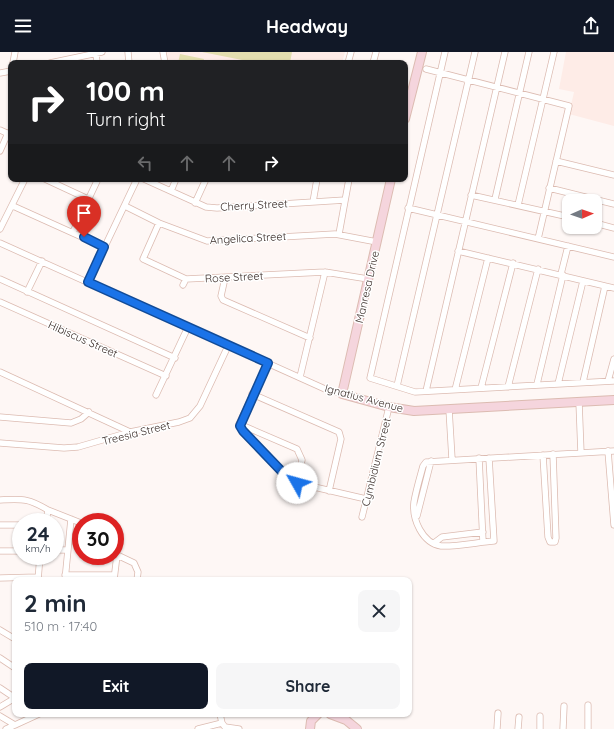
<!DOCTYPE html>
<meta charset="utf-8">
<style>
:root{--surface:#fff;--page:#f6f6f7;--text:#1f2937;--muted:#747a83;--accent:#111827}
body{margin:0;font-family:Quicksand,sans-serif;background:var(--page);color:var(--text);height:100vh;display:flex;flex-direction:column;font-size:15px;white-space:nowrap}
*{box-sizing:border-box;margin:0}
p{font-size:13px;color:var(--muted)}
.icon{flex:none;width:22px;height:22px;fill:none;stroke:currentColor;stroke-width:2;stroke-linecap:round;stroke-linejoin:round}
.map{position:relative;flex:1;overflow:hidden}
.panel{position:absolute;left:12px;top:525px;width:400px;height:140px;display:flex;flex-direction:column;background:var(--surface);border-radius:8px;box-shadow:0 1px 3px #0004}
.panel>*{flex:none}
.banner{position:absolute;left:8px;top:8px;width:400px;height:122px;border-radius:8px;box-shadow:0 1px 3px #0004;background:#202124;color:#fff;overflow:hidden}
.needle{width:26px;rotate:88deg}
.buttons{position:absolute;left:562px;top:142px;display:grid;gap:8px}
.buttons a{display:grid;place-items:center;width:40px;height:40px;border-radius:8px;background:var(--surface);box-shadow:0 1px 3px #0004;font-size:20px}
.speed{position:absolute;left:12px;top:461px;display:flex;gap:8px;font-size:20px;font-weight:700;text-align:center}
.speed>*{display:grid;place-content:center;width:52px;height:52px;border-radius:50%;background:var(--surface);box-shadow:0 1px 3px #0004;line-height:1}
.speed small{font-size:10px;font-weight:400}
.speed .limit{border:6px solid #d22;background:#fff;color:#111}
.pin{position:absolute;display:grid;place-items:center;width:34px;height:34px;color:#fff;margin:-41px -17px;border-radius:50% 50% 50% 0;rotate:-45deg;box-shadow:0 0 4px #0007}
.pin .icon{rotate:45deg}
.me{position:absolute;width:44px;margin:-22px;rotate:308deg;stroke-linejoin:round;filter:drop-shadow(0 0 3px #0008)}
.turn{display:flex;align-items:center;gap:14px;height:84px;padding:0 12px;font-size:18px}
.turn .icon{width:52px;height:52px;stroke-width:2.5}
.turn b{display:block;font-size:28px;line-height:34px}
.lanes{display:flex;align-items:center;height:38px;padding:0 12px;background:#0003;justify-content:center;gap:20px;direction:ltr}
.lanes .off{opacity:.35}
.round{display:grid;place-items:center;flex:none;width:42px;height:42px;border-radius:8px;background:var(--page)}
.overview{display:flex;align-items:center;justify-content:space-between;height:68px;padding:0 12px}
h1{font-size:24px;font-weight:800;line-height:30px}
.button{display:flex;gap:8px;margin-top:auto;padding:8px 12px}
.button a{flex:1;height:46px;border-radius:8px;background:var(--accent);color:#fff;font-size:16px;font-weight:800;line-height:46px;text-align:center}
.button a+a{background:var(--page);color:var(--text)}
header{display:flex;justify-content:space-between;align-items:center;height:52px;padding:0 12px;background:var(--accent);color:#fff;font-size:18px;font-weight:800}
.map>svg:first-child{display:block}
.built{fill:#feece7}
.green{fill:#e3deaf}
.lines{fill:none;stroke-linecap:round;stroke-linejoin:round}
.street-casing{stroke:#dcbbb1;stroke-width:7}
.secondary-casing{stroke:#dcbbb1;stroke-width:10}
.street{stroke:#fff;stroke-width:5.5}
.secondary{stroke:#f5d5dd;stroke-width:8}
.route-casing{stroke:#114b97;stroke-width:10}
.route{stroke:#1a73e8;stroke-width:7}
.labels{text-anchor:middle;stroke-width:3;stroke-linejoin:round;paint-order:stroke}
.street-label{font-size:11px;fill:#3a2d29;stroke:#fff}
</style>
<header><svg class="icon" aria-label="menu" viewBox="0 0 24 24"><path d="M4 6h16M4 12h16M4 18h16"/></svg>Headway<svg class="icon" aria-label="share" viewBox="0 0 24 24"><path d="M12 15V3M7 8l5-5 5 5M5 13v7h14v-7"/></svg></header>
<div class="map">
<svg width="614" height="677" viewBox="0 0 614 677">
<rect width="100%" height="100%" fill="#fef7f5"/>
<!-- built -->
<path class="built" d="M167 0H345L342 11H169Z
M566 0H614V74L569 62 574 40 559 37Z"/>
<!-- green -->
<path class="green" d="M202 0H292L290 11H257Z
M180 2 204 7 203 11H178Z"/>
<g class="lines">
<defs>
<path id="street" d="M128 0 129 11
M163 0 165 11
M445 0 370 326 415 340 614 329
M96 1 97 11
M13 11 15 0
M50 11 102 0
M348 11 351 0
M373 11 376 0
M426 17 569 54 538 187
M0 21 11 19
M0 78 11 83
M0 99 8 81
M556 109 614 123
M45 127 88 147
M144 127 206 155 217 156 345 148
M549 136 614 152
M171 139 176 127
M471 143 569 165
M495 147 529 0
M313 150 317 127
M195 151 206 127
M518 153 554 0
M13 154 104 195
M125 154 159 171 207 189 335 182 377 190
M408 156 614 205
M159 171 143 207 186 227 325 220 368 227
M595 171 614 176
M0 177 25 127
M73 180 98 127
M339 182 349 127
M0 191 325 337 342 342
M458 199 614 236
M561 222 568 194
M225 226 221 244 223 248 310 286
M0 227 175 306
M88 230 137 127
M183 233 186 227
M27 240 42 209
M0 250 166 324
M0 320 130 380
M300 325 325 220
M608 329 614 307
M583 330 605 234
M537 332 563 223
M558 332 583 229
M397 334 475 0
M508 335 538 217
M481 336 513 211
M455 338 488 206
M426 339 505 0
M252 342 339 380 341 387 329 439
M156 343 188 275
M579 350 581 401
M449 357 452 407
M0 365 71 371 81 367 89 360
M239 372 243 379 289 427 297 431 366 447
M239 372 297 397 302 408 297 431
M239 372 268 311
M0 391 64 396 78 395 130 380 179 370 190 366 200 354 228 294
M608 399 614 473
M543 403 548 485 550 490H555L556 486 553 402
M479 406 483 490
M489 406 494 489C480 490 454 495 441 494 422 491 412 467 414 450 416 438 420 425 423 414L426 410 614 399
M0 448C23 447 28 446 48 458L46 470
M48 458 81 471
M417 464 431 409
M362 465 389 355
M0 473H21
M434 491 442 485 483 480
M55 498H67
M0 499H21
M115 502 134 511 138 520 137 528
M65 523H114
M0 526 38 525
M38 528 40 504
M65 528 71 467
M114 528 117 503
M0 578 15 587
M0 606 15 616
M0 636 15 646
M0 655 15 646
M220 662 222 671 225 675 239 677
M0 664 15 673 6 677
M15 673 39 662
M198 677 222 671
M497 677 498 661
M518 677 519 665
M540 677V664
M563 677 564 654
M588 677V653"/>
<path id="secondary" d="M405 67 422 0
M391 127 342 342 389 355 414 359 614 348
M330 662 346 668 357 677
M310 677 311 669 318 662"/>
</defs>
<!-- street casing -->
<use href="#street" class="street-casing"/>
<!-- secondary casing -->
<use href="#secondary" class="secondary-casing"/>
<!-- street -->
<use href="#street" class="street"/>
<!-- secondary -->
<use href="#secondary" class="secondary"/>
</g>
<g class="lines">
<defs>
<path id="route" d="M84 185 104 195 88 230 268 311 240 374 243 379 289 427 297 431"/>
</defs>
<!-- route casing -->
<use href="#route" class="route-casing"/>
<!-- route -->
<use href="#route" class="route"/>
</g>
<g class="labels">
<!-- street labels -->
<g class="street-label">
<text transform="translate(254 153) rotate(-3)" y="4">Cherry Street</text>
<text transform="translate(248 186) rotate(-3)" y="4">Angelica Street</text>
<text transform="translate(234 225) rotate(-3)" y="4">Rose Street</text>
<text transform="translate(367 235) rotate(-77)" y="4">Manresa Drive</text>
<text transform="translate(83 287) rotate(24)" y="4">Hibiscus Street</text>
<text transform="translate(364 346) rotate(15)" y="4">Ignatius Avenue</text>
<text transform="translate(136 381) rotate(-14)" y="4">Treesia Street</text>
<text transform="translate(376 410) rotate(-76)" y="4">Cymbidium Street</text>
</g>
</g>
</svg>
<div class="buttons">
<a><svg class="needle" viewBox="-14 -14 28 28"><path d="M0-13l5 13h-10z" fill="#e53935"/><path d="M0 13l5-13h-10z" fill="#747a83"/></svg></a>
</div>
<div class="speed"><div>24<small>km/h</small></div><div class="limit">30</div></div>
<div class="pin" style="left:84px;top:185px;background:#d93025"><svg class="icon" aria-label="arrive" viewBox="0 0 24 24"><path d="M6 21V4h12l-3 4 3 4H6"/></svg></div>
<svg class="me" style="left:297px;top:431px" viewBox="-20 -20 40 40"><circle r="19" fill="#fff"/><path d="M0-13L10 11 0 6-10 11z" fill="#1a73e8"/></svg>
<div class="banner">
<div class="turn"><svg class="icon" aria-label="right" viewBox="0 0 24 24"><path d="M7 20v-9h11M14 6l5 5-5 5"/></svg><div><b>100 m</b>Turn right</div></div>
<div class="lanes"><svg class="icon off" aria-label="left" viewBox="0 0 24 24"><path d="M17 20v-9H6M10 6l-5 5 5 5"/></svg><svg class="icon off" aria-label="ahead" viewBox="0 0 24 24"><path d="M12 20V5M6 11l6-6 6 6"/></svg><svg class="icon off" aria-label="ahead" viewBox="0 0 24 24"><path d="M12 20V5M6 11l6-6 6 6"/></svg><svg class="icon" aria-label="right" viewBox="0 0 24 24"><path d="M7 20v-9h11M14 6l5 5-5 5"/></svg></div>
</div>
<section class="panel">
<div class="overview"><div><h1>2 min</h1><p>510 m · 17:40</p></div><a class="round"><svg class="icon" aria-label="close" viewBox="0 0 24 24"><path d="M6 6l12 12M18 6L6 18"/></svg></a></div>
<div class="button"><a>Exit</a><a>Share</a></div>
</section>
</div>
